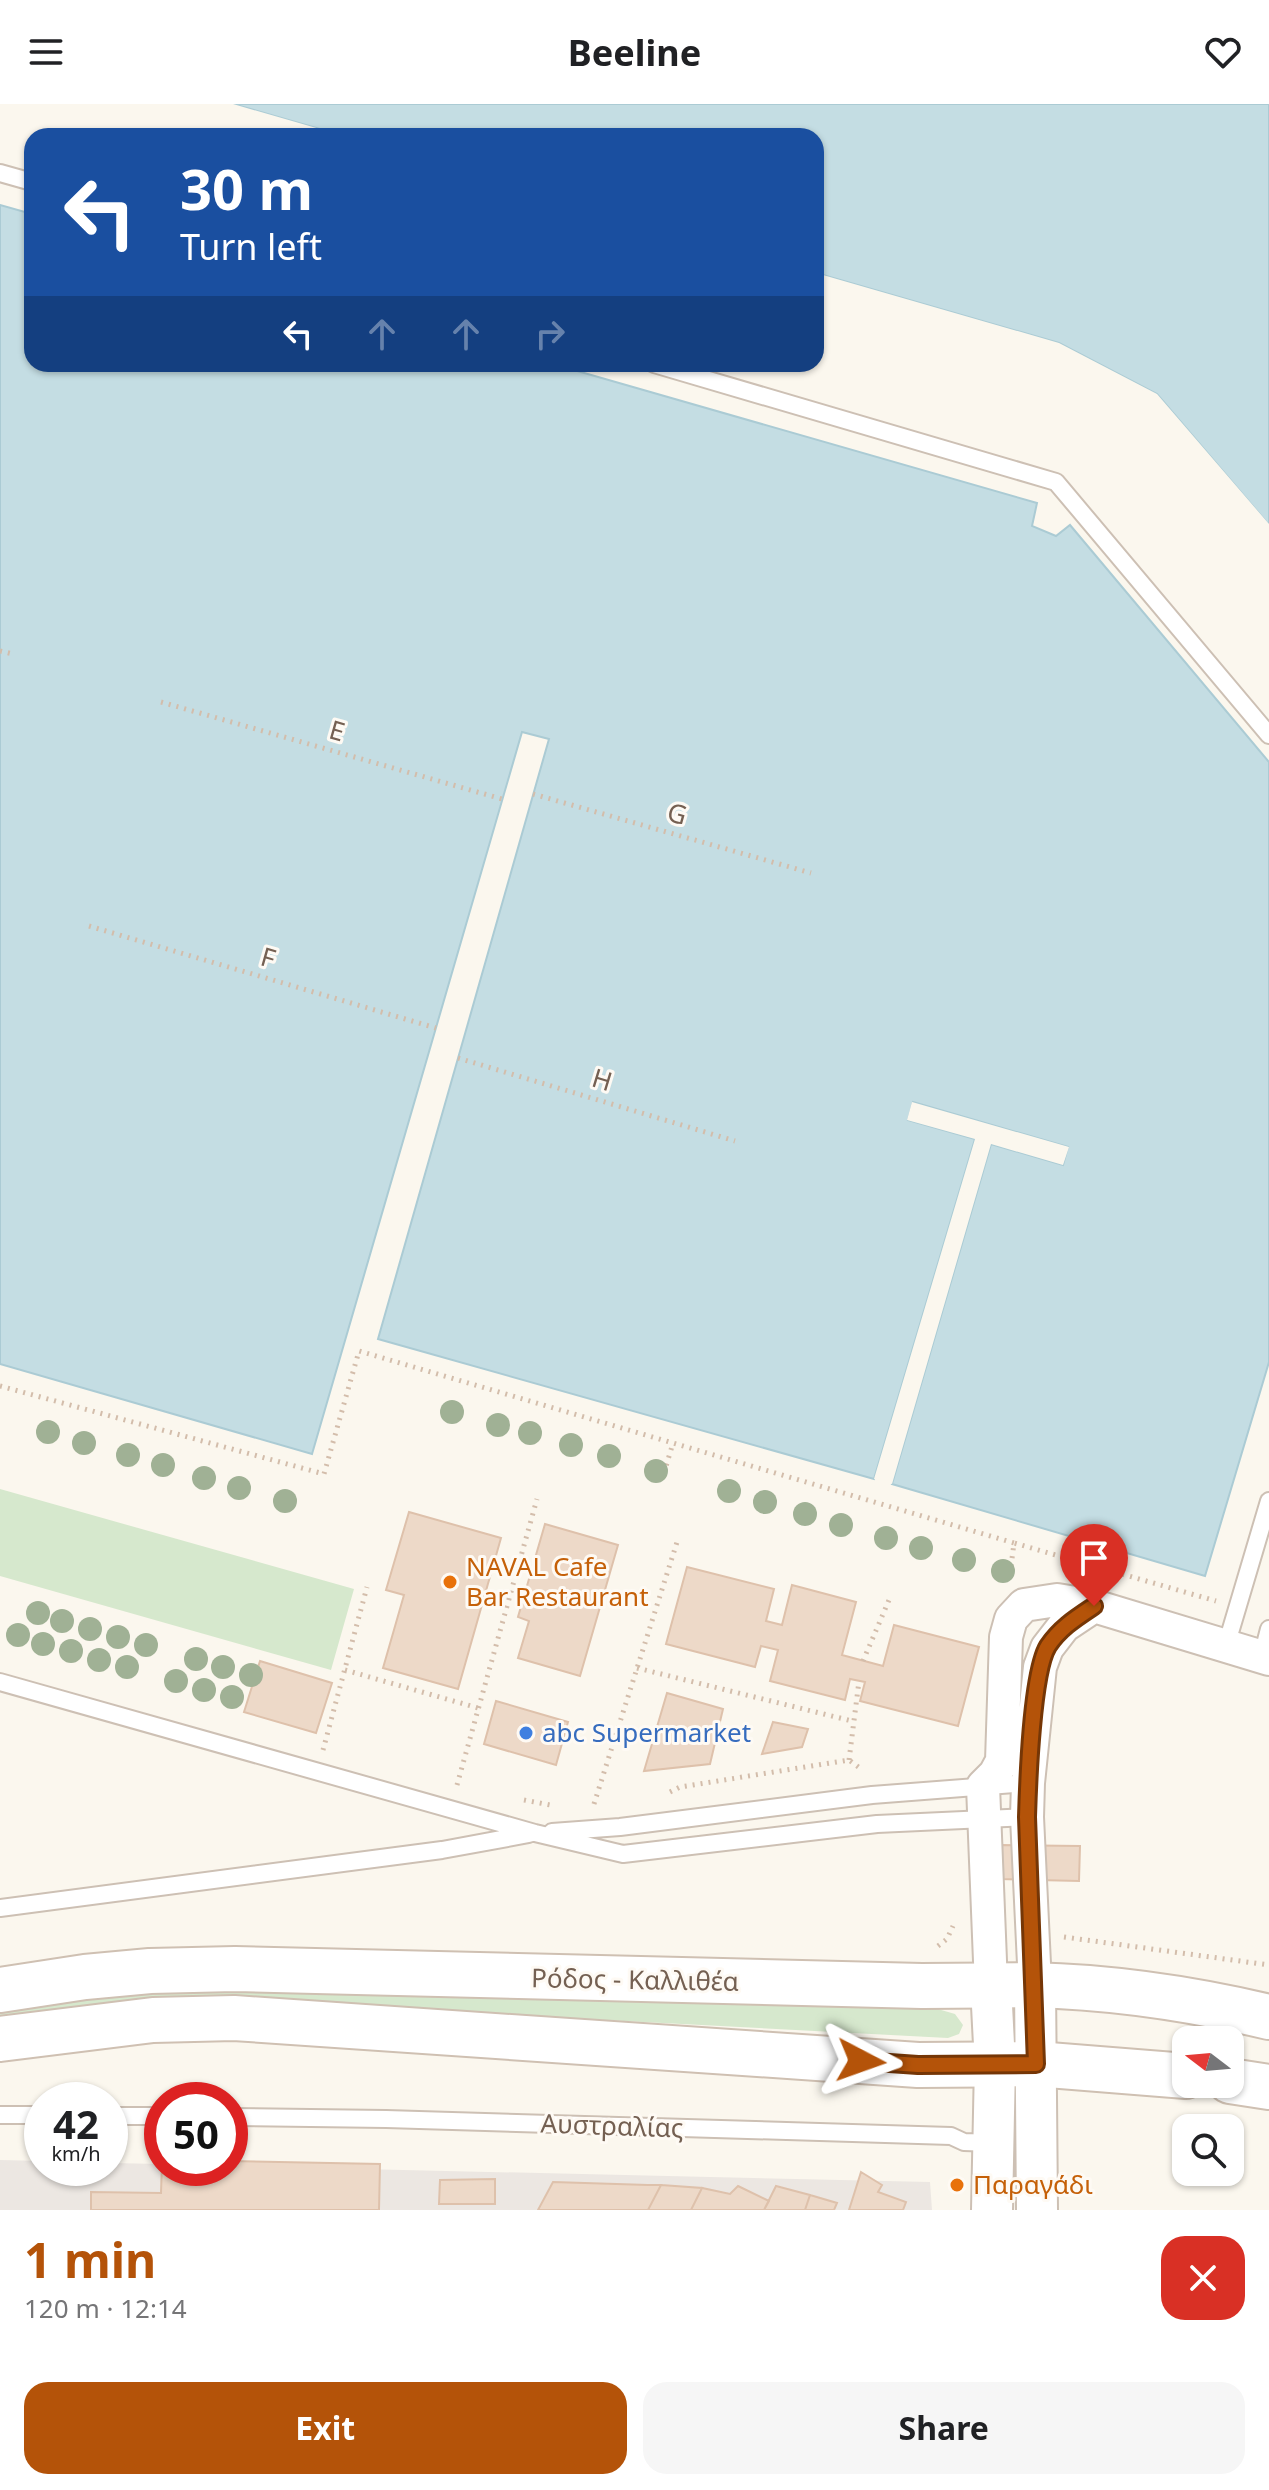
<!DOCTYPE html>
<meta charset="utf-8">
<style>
:root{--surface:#fff;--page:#f6f6f6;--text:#202124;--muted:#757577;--accent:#b45309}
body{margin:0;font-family:"Noto Sans",sans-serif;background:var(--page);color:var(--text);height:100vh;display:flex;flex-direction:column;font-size:30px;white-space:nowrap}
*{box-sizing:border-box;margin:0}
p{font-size:26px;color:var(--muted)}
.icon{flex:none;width:44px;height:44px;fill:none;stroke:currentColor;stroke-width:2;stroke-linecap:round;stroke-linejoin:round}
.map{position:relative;height:2106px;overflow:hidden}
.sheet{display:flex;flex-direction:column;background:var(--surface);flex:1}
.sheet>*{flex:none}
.hud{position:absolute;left:24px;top:24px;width:800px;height:244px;border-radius:24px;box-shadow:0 2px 6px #0004;background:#1a4fa0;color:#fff;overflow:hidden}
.needle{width:52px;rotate:286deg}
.buttons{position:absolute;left:1172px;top:1922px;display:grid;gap:16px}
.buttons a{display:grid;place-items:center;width:72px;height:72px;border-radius:16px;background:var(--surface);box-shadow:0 2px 6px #0004;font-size:40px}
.speed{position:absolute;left:24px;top:1978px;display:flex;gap:16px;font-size:40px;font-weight:700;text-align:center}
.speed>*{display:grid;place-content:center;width:104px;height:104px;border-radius:50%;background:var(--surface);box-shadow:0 2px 6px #0004;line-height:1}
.speed small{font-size:20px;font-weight:400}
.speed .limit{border:12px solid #d22;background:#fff;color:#111}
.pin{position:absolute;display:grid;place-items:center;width:68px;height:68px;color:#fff;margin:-82px -34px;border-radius:50% 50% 50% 0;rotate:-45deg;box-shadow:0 0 8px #0007}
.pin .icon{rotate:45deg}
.me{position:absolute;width:88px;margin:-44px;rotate:94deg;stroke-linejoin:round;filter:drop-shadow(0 0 6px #0008)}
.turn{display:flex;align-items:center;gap:28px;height:168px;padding:0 24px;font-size:36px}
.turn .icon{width:104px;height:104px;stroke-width:2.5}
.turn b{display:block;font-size:56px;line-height:68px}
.lanes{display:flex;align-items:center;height:76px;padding:0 24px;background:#0003;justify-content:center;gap:40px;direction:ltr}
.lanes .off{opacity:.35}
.round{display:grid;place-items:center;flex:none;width:84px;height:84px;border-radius:24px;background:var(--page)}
.overview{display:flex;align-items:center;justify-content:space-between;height:136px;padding:0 24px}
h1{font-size:48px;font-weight:700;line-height:60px;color:var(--accent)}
.action{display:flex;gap:16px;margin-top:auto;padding:16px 24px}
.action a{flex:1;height:92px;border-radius:24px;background:var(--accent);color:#fff;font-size:32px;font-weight:700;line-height:92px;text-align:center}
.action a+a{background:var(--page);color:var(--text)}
header{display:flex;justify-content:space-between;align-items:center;height:104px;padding:0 24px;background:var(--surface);font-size:36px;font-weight:700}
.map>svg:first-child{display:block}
.industrial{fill:#ece7e2}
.green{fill:#d6e8cd}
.water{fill:#c4dde3;stroke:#abcbd4;stroke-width:2}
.pier{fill:#fbf7ee}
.building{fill:#edd9c8;stroke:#dec1ab;stroke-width:2}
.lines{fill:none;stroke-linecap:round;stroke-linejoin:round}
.service-casing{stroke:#cdc0b4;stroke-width:20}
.minor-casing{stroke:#cdc0b4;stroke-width:36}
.tertiary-casing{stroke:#cdc0b4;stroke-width:44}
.secondary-casing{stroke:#cfc0b2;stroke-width:48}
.path{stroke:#d3bdab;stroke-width:5;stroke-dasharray:2 6;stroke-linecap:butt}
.service{stroke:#fff;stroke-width:16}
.minor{stroke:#fff;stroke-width:32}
.tertiary{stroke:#fff;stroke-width:40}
.secondary{stroke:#fff;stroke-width:44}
.tree{fill:#a0b195}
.route-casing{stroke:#753606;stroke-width:20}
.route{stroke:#b45309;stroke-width:14}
.food-dot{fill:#e8710a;stroke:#fefaf4;stroke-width:3}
.shop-dot{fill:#3f7fe0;stroke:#fefaf4;stroke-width:3}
.labels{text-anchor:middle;stroke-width:6;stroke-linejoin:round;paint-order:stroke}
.street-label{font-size:26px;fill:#746052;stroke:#fefaf4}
.food-label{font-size:26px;fill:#c56008;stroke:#fefaf4;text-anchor:start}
.shop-label{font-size:26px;fill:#366cbe;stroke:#fefaf4;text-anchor:start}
</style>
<header><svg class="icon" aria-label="menu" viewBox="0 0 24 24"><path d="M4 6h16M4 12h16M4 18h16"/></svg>Beeline<svg class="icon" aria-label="heart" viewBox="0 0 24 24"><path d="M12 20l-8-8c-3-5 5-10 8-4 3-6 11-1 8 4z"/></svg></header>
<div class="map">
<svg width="1269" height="2106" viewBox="0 0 1269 2106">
<rect width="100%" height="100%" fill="#fbf7ee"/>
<!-- industrial -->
<path class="industrial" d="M0 2056 42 2057V2064H110V2059L162 2060V2064H230V2062L930 2078 932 2106H0Z"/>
<!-- green -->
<path class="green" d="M0 1385 354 1485 331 1566 0 1472Z
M218 1883 917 1899 955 1910 963 1921 959 1930 948 1934 222 1896 0 1919V1904L75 1893 159 1890Z"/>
<!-- water -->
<path class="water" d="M233 0H1269V421L1157 290 1059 239 816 169V32H344Z
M0 101 32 110V260H553L1037 399 1032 422 1056 432 1070 421 1269 658V1258L1205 1472 892 1380 991 1040 1063 1061 1068 1043 913 998 908 1016 975 1035 874 1375 378 1235 549 635 522 628 312 1350 0 1260Z"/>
<!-- pier -->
<path class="pier" d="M229 0H233L344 32H329L232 4Z
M816 169 1059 239 1157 290 1269 420V425L1155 293 1058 243 816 173Z
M912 998 1069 1043 1063 1061 991 1040 892 1380 888 1379 988 1038 993 1036 1061 1056 1064 1046 915 1003 912 1013 976 1031 979 1035 878 1376 874 1375 975 1035 907 1016Z"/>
<!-- building -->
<path class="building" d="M409 1408 501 1434 458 1585 383 1564 404 1491 386 1486Z
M545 1420 618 1441 580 1572 518 1554 529 1517 518 1513Z
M687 1463 774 1485 766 1517 782 1521 792 1481 856 1498 842 1551 883 1562 894 1521 979 1543 958 1622 860 1597 865 1578 850 1575 845 1596 770 1577 778 1546 761 1542 755 1563 666 1540Z
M260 1557 332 1579 316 1629 244 1608Z
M667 1589 723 1605 710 1660 644 1667Z
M496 1597 568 1618 556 1661 484 1640Z
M773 1618 808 1625 802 1643 762 1650Z
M1001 1741 1080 1742 1079 1777 1000 1775Z
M230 2057 380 2060 379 2106H91V2088L161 2089 162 2058V2064H230Z
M861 2068 882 2081 878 2088 906 2098 903 2106H849Z
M495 2075V2100H439L440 2076Z
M553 2078 648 2081H661L648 2106H538Z
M661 2081 702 2084 691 2106H648Z
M738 2082 769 2097 764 2106H691L702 2084 730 2090Z
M776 2082 810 2091 805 2106H764Z
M810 2091 837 2099 834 2106H805Z"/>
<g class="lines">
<defs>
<path id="service" d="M0 69 32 78
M654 260 1056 378 1269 631
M1226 1542 1269 1397
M1262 1552 1269 1525
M0 1578 535 1729 623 1750 877 1720 1027 1713
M552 1728 620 1723 872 1691 1028 1679
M0 1804 442 1746 529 1730
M0 2011H42
M110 2012H162
M230 2013 386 2015 951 2032 964 2038 993 2039"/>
<path id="minor" d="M1035 1881 1027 1713 1028 1679 1040 1563 1047 1544 1064 1522 1094 1502
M991 1882 983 1682 995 1670 1002 1657 1006 1533 1011 1515 1024 1501 1057 1496 1094 1502 1269 1555"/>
<path id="tertiary" d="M1035 1881 1037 2106
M991 1882 995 1960 992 2106"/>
<path id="secondary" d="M0 1886 85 1873 150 1867 235 1865 922 1882C959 1882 996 1881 1032 1881 1110 1883 1193 1895 1269 1913
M0 1935 153 1916 234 1914 918 1961 1036 1960 1186 1972
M1230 1977 1269 1983"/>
</defs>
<!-- service casing -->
<use href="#service" class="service-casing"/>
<!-- minor casing -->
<use href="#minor" class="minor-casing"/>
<!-- tertiary casing -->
<use href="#tertiary" class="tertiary-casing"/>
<!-- secondary casing -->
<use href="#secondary" class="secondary-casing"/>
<!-- path -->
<path class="path" d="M0 547 13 550
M161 598 502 695
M533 690 811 769
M89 822 436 924
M458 954 735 1037
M0 1282 324 1370 359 1247 1014 1439
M664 1369 673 1339
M1010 1470 1014 1439 1216 1497
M863 1557 889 1496
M637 1564 852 1617
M345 1566 478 1604
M323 1646 367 1483
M849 1656 859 1577
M457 1681 537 1395
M670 1688 680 1683 849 1656 861 1665
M524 1696 550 1701
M594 1700 678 1435
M1064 1833 1269 1861
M938 1842 947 1835 953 1822"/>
<!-- service -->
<use href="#service" class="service"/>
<!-- minor -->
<use href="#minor" class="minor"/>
<!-- tertiary -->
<use href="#tertiary" class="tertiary"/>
<!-- secondary -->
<use href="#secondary" class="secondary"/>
</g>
<!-- trees -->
<g class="tree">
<circle cx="452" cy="1308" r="12"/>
<circle cx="498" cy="1321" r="12"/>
<circle cx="48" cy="1328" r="12"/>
<circle cx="530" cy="1329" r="12"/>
<circle cx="84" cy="1339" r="12"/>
<circle cx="571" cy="1341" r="12"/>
<circle cx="128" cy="1351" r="12"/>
<circle cx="609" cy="1352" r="12"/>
<circle cx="163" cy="1361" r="12"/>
<circle cx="656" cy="1367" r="12"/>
<circle cx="204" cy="1374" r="12"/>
<circle cx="239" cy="1384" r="12"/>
<circle cx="729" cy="1387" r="12"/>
<circle cx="285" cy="1397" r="12"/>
<circle cx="765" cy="1398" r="12"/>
<circle cx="805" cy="1410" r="12"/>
<circle cx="841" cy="1421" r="12"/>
<circle cx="886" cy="1434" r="12"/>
<circle cx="921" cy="1444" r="12"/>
<circle cx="964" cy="1456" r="12"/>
<circle cx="1003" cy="1467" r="12"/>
<circle cx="38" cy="1509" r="12"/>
<circle cx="62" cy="1517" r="12"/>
<circle cx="90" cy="1525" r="12"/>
<circle cx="18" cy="1531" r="12"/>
<circle cx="118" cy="1533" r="12"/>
<circle cx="43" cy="1540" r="12"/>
<circle cx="146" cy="1541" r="12"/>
<circle cx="71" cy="1547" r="12"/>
<circle cx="196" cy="1555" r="12"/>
<circle cx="99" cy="1556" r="12"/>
<circle cx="127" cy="1563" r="12"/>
<circle cx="223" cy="1563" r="12"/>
<circle cx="251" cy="1571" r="12"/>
<circle cx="176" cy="1577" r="12"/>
<circle cx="204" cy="1586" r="12"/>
<circle cx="232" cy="1593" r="12"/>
</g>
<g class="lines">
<defs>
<path id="route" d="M861 1957 918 1961 1036 1960 1027 1713C1028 1679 1032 1568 1048 1542 1060 1524 1076 1514 1094 1502"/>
</defs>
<!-- route casing -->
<use href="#route" class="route-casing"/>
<!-- route -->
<use href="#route" class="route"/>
</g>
<!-- markers -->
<g class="food-dot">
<circle cx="450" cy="1478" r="8"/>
<circle cx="957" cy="2081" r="8"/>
</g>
<circle class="shop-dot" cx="526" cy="1629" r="8"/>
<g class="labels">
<!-- street labels -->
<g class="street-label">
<text transform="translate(337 627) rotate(16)" y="9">E</text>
<text transform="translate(677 710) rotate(16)" y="9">G</text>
<text transform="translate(268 854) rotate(16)" y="9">F</text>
<text transform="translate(602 976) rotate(17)" y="9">H</text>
<text transform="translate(635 1876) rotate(1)" y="9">Ρόδος - Καλλιθέα</text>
<text transform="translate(612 2022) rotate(2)" y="9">Αυστραλίας</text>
</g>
<!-- food labels -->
<g class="food-label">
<text x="466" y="1472">NAVAL Cafe<tspan x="466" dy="30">Bar Restaurant</tspan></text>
<text x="973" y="2090">Παραγάδι</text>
</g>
<!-- shop labels -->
<g class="shop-label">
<text x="542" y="1638">abc Supermarket</text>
</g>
</g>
</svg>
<div class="buttons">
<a><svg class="needle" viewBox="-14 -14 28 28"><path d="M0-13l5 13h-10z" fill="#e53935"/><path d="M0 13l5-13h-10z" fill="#757577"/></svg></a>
<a><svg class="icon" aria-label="search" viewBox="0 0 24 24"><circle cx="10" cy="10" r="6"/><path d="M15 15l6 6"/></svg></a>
</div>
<div class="speed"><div>42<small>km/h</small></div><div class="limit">50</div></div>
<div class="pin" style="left:1094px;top:1502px;background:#d93025"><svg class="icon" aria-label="arrive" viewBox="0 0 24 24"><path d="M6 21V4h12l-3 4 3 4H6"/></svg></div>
<svg class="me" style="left:861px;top:1957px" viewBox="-20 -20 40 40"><path d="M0-17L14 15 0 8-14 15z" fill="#b45309" stroke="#fff" stroke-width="4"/></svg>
<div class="hud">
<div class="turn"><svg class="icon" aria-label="left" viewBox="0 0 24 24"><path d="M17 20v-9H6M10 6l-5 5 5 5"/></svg><div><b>30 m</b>Turn left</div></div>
<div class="lanes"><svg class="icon" aria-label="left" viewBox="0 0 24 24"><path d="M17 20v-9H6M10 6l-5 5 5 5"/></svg><svg class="icon off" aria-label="ahead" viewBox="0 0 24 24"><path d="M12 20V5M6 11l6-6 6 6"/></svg><svg class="icon off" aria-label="ahead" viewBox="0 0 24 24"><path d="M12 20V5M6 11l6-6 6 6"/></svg><svg class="icon off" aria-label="right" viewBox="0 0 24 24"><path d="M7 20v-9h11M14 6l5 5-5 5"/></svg></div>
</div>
</div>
<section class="sheet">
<div class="overview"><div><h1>1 min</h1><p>120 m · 12:14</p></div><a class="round" style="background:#d93025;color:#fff"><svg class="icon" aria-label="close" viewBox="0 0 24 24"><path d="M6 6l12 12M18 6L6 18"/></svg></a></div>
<div class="action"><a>Exit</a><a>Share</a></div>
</section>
